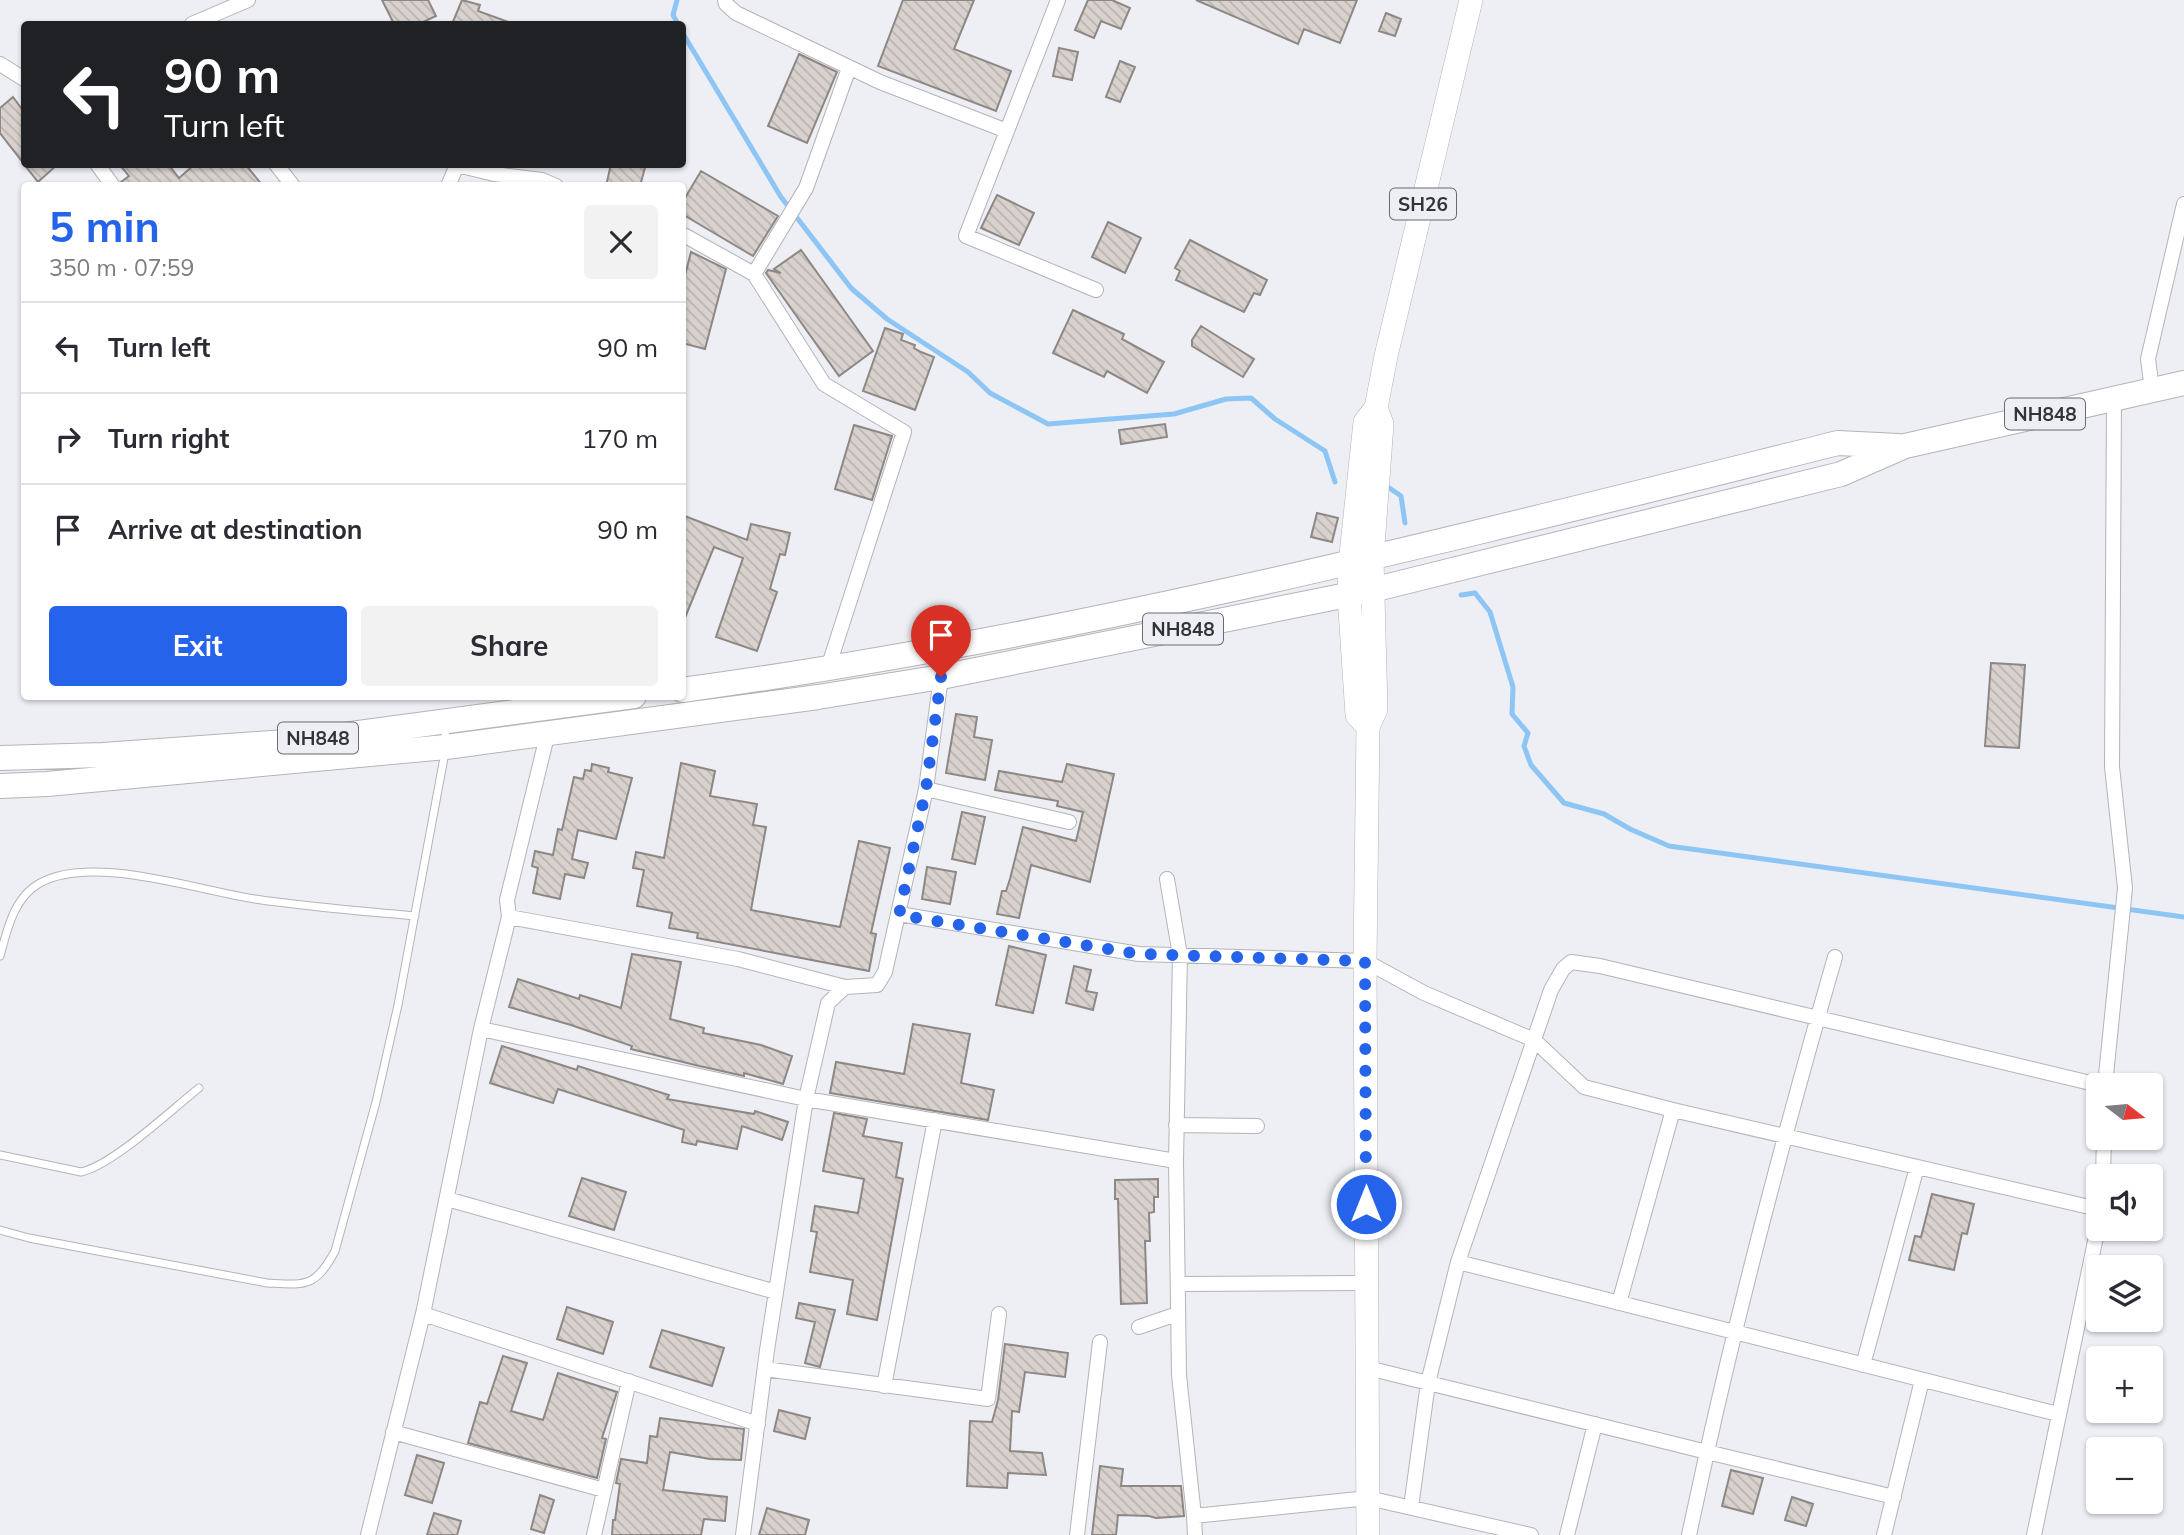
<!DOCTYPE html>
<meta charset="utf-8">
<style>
:root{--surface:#fff;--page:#f2f2f3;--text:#2b2b33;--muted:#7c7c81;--line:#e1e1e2;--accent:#2563eb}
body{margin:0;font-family:Mulish,sans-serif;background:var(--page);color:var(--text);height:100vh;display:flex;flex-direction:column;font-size:26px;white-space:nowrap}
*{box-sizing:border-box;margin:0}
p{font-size:23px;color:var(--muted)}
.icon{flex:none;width:38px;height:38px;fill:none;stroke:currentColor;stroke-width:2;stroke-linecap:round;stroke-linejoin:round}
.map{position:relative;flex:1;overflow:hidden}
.side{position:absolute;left:21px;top:182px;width:665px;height:518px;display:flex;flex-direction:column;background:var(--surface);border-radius:7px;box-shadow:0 2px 5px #0004}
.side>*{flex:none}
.guide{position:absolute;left:21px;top:21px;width:665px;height:147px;border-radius:7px;box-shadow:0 2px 5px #0004;background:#202124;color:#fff;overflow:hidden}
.needle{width:46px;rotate:106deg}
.buttons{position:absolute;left:2086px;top:1073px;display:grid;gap:14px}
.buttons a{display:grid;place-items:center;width:77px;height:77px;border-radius:7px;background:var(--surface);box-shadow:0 2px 5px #0004;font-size:35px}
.pin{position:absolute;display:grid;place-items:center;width:60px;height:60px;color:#fff;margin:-72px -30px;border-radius:50% 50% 50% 0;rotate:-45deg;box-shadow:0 0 7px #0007}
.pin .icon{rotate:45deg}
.me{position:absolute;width:77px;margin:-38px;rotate:0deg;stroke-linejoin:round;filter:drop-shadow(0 0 5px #0008)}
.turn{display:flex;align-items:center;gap:24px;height:147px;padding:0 28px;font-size:32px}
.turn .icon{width:91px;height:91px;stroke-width:2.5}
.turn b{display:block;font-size:49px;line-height:60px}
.round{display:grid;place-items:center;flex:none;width:74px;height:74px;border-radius:7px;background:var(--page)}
.overview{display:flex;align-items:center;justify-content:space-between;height:119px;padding:0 28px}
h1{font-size:42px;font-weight:700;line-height:52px;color:var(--accent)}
.primary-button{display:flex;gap:14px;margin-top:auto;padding:14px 28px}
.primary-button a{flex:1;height:80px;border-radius:7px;background:var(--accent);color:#fff;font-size:28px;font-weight:700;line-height:80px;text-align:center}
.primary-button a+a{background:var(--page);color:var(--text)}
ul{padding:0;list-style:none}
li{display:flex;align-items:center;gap:21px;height:91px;padding:0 28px;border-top:2px solid var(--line)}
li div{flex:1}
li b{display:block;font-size:26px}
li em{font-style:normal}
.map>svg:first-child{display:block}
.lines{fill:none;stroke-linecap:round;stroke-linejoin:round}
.stream{stroke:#8dc5f5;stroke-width:5}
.building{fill:url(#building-back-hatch);stroke:#8e8885;stroke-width:2}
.service-casing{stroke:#b3b4ba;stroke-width:9}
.minor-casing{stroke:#b3b4ba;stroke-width:16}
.primary-casing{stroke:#b3b4ba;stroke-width:24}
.trunk-casing{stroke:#b3b4ba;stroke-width:26}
.service{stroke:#fff;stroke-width:7}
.minor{stroke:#fff;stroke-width:14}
.primary{stroke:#fff;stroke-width:23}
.trunk{stroke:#fff;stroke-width:24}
.route{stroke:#2563eb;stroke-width:12;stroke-dasharray:0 21.6}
.labels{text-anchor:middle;stroke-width:7;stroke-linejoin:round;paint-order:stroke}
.shield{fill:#edeff5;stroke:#6a6b6f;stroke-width:2}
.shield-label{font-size:19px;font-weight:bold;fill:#323335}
</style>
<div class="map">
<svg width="2184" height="1535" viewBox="0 0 2184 1535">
<defs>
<pattern id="building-back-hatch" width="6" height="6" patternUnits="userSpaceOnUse" patternTransform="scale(1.75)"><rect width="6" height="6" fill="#d8d1cd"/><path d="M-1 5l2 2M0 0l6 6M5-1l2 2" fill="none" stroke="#bab4b1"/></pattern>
</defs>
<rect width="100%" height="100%" fill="#edeff5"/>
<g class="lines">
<!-- stream -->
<path class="stream" d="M677 0 673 15 678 24
M682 32 781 197 851 288 887 319 968 372 990 393 1048 424 1174 414 1226 399 1251 398 1275 419 1325 451 1335 482
M1385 485 1401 496 1405 523
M1461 595 1475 593 1490 612 1513 687 1512 714 1528 733 1524 746 1531 765 1564 803 1604 814 1630 829 1669 846 2184 917"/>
</g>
<!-- building -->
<path class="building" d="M382 0H428L436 16 419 24H394Z
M462 0 480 5 478 11 511 23V24H452Z
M903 0H974L954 49 1011 71 996 111 878 66Z
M1088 0H1112L1130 8 1121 29 1101 21 1094 38 1075 30Z
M1196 0H1357L1340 43 1304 29 1298 44Z
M1386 13 1401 19 1395 36 1379 31Z
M1059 48 1078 52 1072 80 1053 76Z
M799 54 837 72 807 143 768 126Z
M1120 61 1135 67 1120 102 1106 97Z
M13 97 24 112V164H58L38 182 0 133V108Z
M119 164H168L179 178 195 164H245L263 186H123L121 182 129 176Z
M611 164H646L640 186H606Z
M701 171 778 216 753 256 682 214V203Z
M997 195 1034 213 1019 245 981 228Z
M1108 222 1141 238 1125 273 1092 257Z
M1190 240 1267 280 1260 295 1254 293 1244 312 1176 280 1180 271 1175 268Z
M801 250 873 351 839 376 766 273 768 270 781 273 774 269Z
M691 252 726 269 705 349 682 343V287Z
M1073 310 1124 334 1122 339 1164 362 1147 393 1107 371 1104 377 1053 353Z
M1201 326 1254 359 1243 377 1192 346V340Z
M885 328 903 334 901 340 915 345 914 348 921 352 934 357 915 410 863 391Z
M1165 424 1167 437 1121 444 1119 430Z
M854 425 892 436 872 500 835 489Z
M1317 513 1338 518 1332 542 1311 537Z
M682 515 747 540 751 524 790 533 785 555 780 554 770 589 777 592 757 651 716 637 743 558 714 547 682 625Z
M1991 663 2025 665 2019 748 1985 746Z
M956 714 977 717 974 737 992 740 985 780 946 773Z
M681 763 715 771 710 796 757 804 753 825 766 827 751 910 840 927 859 841 890 848 871 933 876 934 869 971 697 938 698 933 669 928 672 913 637 906 644 870 633 868 636 852 664 858Z
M592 764 609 768 608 772 632 778 616 839 578 830 572 859 588 863 584 878 565 874 560 899 533 893 538 868 532 866 535 851 553 855 558 829 562 830 574 777 583 779 585 770 591 771Z
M1067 764 1114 774 1090 882 1031 865 1019 918 997 914 1002 891H1006L1010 879 1023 827 1076 841 1083 812 1057 806 1058 801 995 790 999 771 1062 782Z
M962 812 985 817 975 864 952 859Z
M927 867 956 872 950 904 922 899Z
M1009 946 1046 955 1033 1013 996 1005Z
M632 954 681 962 670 1019 704 1028 703 1033 761 1045 792 1056 783 1084 744 1073V1076L695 1065 631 1049 632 1046 571 1025 509 1007 518 979 579 999 580 995 621 1008Z
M1074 966 1091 970 1086 991 1097 993 1093 1010 1066 1003Z
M913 1024 970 1034 961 1083 994 1090 988 1120 830 1093 836 1062 904 1074Z
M502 1046 577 1070 578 1066 669 1095 667 1099 754 1114 755 1111 788 1122 782 1140 742 1126 737 1149 697 1141 696 1145 682 1142 684 1130 558 1089 553 1103 490 1083Z
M834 1113 867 1119 863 1136 902 1143 896 1177 903 1179 877 1320 847 1314 853 1280 810 1272 817 1232 811 1231 815 1206 858 1213 864 1179 823 1171Z
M582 1178 626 1192 614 1230 569 1216Z
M1158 1179V1197H1154V1212L1149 1213 1150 1241H1145L1147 1303 1121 1304 1118 1199H1115V1180Z
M1932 1194 1974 1204 1967 1234 1962 1233 1954 1270 1909 1260 1915 1236 1921 1237Z
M799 1303 835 1310 820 1367 805 1363 815 1322 796 1318Z
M567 1307 613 1322 603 1354 557 1339Z
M662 1330 724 1348 712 1386 650 1367Z
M1005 1344 1068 1353 1065 1377 1025 1372 1019 1412 1012 1411 1010 1451 1042 1453 1046 1475 1008 1473 1007 1488 967 1486 970 1421 992 1422 998 1400Z
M503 1356 527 1363 511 1411 543 1420 558 1373 617 1392 602 1438 606 1439 597 1478 468 1443 480 1402 487 1404Z
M779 1410 810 1418 805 1439 774 1431Z
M660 1418 744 1429 741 1460 710 1459 670 1452 663 1490 727 1497 725 1521 704 1519 701 1535H612L613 1520H615L620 1484 616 1483 621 1459 647 1463 650 1436 657 1437Z
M417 1455 444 1463 432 1503 405 1495Z
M1100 1466 1123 1469 1121 1486H1181L1184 1516 1156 1518 1149 1516 1118 1515 1116 1535H1092Z
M1731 1470 1763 1478 1753 1514 1722 1506Z
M540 1495 554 1500 544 1533 531 1529Z
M1792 1497 1813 1504 1806 1526 1785 1520Z
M767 1508 809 1520 805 1535H759Z
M434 1513 461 1521 457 1535H427Z"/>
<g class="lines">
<defs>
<path id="service" d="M0 956C7 930 14 897 40 883 92 854 196 890 255 899 308 907 361 911 415 916
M0 1155 81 1172C113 1165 170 1111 199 1088
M0 1230 29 1238 267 1283C306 1285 315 1288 335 1251L376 1102 398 1005 446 747 445 724"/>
<path id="minor" d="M725 0 726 4 736 13 880 82 1007 131
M1058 0 966 236 1096 290
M192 24 248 0
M0 64 24 79
M97 164 113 186
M276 164 293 186
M448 186 457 165 494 174 542 180 556 186
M682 234 754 274 824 384 904 432 828 668
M754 274 806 188 849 68
M2152 390 2148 359 2184 204
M548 732 507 900 509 917 481 1029 806 1099 1176 1161
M926 789 1069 822
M1167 879 1180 955 1176 1161 1179 1375 1194 1516 1368 1498 1531 1535
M899 914 1139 954 1365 961 1424 993 1534 1040 1584 1087 1673 1110 2098 1209
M509 917 738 959 845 987
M1835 957C1788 1121 1744 1285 1707 1452L1894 1497
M2105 1085 2125 888 2112 767 2114 399
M1176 1125 1257 1126
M2103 1176 2104 1138
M447 1199 776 1292
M1458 1262 2058 1414
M1178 1284 1366 1283
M1619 1303 1673 1110
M423 1314 758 1424
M1139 1327 1177 1314
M1863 1365 1917 1167
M1368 1368 1707 1452 1689 1535
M765 1369 988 1399 999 1314
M884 1386 935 1120
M393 1432 604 1490
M1411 1507 1428 1383 1458 1262 1551 990 1563 969 1571 962 1600 966 2099 1085
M1194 1516 1195 1535
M368 1535 423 1314 481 1029
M594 1535 629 1381
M743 1535 767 1350 806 1099 828 1003 845 987 877 985 885 972 926 789 941 677 937 650
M1077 1535 1100 1342
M1567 1535 1595 1424
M1884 1535 1922 1380
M2034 1535 2098 1227"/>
<path id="primary" d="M1368 727 1357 715 1349 595 1350 564 1365 422 1376 408 1386 356 1471 0
M1368 1535 1365 961 1368 727 1376 709 1372 559 1382 424 1376 408"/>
<path id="trunk" d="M682 690C1074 637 1456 538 1838 443L1898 446
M0 758 103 755 299 741 634 696
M0 786 47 784 446 747 818 697 941 677 1372 590 1841 474 1905 446 2184 383"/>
</defs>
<!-- service casing -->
<use href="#service" class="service-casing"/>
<!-- minor casing -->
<use href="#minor" class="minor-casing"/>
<!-- primary casing -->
<use href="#primary" class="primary-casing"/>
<!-- trunk casing -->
<use href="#trunk" class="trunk-casing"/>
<!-- service -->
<use href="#service" class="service"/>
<!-- minor -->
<use href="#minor" class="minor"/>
<!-- primary -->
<use href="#primary" class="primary"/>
<!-- trunk -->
<use href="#trunk" class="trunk"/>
</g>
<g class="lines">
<!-- route -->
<path class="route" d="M941 677 926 789 899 915 1139 954 1365 961 1366 1204"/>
</g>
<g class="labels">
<!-- shield labels -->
<g class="shield">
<rect x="1390" y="188.5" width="66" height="31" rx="5"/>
<rect x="2005" y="398.5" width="80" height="31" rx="5"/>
<rect x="1143" y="613.5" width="80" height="31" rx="5"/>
<rect x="278" y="722.5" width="80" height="31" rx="5"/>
</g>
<g class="shield-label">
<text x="1423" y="211">SH26</text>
<text x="2045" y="421">NH848</text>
<text x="1183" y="636">NH848</text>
<text x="318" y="745">NH848</text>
</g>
</g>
</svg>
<div class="buttons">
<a><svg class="needle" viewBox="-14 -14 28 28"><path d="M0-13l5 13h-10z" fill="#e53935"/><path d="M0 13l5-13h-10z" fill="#7c7c81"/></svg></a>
<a><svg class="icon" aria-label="sound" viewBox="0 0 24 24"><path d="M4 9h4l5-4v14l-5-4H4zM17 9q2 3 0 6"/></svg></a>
<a><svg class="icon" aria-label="layers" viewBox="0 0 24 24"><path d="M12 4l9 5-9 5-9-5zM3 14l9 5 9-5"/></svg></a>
<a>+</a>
<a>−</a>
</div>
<div class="pin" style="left:941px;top:677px;background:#d93025"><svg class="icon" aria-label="arrive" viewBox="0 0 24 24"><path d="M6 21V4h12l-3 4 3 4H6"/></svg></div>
<svg class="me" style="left:1366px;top:1204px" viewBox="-20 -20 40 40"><circle r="17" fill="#2563eb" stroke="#fff" stroke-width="3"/><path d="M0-11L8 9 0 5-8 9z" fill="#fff"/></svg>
<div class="guide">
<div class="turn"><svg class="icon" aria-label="left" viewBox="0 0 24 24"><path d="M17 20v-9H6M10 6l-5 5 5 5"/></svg><div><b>90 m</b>Turn left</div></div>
</div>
<section class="side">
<div class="overview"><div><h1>5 min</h1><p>350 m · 07:59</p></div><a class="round"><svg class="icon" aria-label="close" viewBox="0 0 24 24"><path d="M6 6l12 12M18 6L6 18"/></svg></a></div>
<ul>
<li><svg class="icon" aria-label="left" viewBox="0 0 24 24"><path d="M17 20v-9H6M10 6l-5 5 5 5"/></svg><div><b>Turn left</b></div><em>90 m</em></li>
<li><svg class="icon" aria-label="right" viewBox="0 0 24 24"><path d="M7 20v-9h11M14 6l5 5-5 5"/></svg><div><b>Turn right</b></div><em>170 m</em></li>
<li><svg class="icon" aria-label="arrive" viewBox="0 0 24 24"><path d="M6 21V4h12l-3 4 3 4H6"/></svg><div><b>Arrive at destination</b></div><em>90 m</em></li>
</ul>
<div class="primary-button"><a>Exit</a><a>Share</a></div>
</section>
</div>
